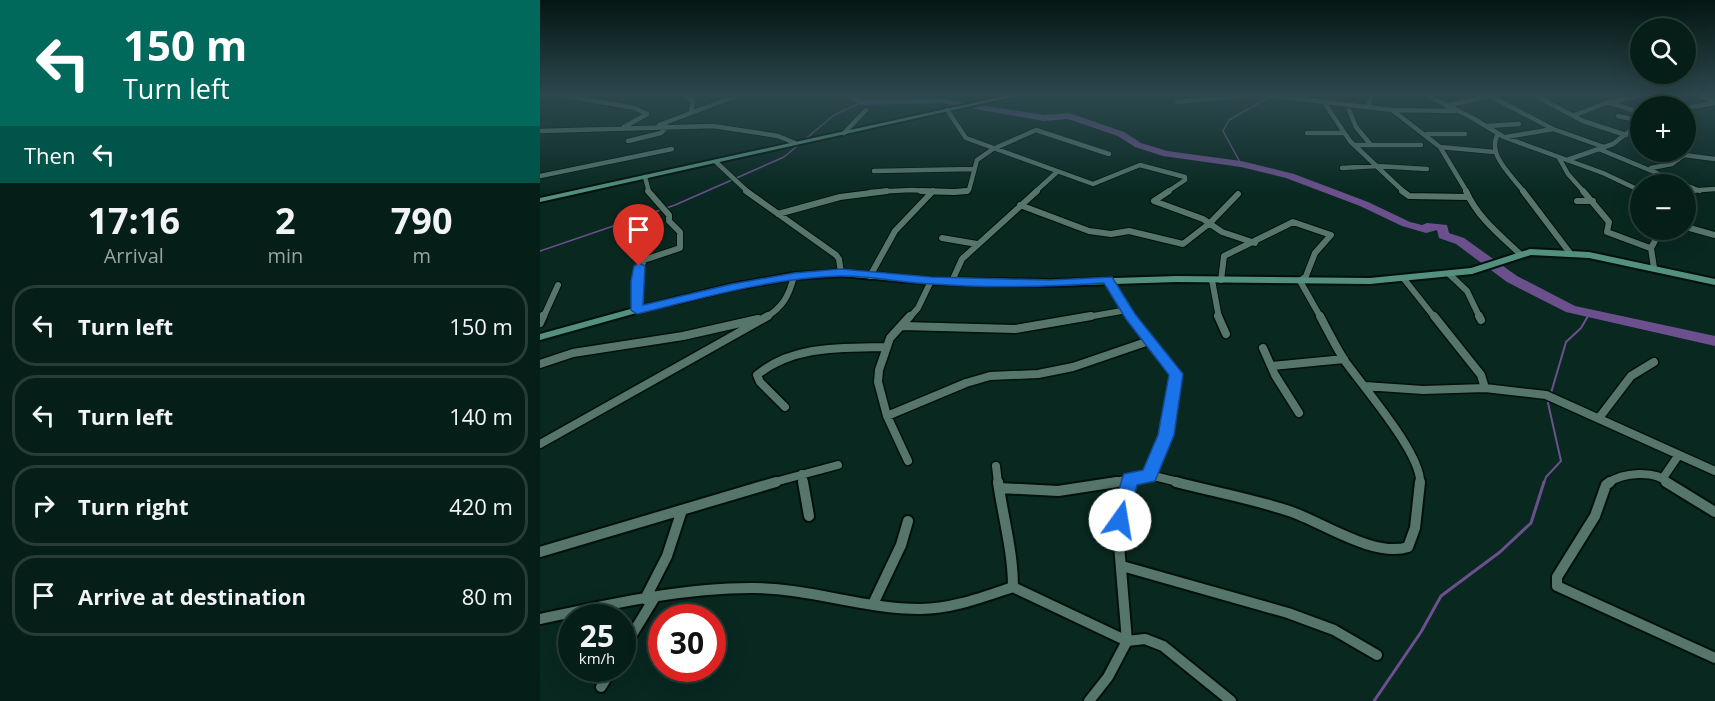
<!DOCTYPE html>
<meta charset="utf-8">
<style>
:root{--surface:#061e18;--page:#0f2721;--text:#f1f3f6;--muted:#98a2a2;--line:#273c37}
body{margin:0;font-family:"Open Sans",sans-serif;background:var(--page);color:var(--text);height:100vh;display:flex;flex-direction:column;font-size:22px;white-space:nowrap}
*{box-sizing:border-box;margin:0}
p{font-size:20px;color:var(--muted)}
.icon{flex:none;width:33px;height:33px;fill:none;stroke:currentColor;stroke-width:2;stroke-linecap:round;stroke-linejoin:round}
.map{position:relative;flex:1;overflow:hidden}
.side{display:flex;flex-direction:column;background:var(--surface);width:540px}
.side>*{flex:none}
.guide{background:#00695c;color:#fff;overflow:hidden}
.tools{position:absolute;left:1090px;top:18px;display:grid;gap:12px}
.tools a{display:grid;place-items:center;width:66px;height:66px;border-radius:50%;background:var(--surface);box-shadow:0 6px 24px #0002,0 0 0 2px var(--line);font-size:30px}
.speed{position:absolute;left:18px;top:604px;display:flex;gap:12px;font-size:30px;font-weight:700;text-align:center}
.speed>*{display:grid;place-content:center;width:78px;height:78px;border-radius:50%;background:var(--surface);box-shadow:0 6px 24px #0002,0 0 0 2px var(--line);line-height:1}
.speed small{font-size:15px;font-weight:400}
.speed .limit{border:9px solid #d22;background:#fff;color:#111}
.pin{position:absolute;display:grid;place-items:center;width:51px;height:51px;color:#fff;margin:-62px -26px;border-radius:50% 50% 50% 0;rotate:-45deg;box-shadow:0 0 6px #0007}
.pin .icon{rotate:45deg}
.me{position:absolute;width:66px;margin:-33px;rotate:13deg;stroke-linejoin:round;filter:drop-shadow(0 0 4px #0008)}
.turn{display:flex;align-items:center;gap:21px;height:126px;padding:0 24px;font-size:27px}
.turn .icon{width:78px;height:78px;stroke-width:2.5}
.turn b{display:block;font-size:42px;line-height:51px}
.then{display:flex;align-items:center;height:57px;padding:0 24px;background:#0003;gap:12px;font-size:22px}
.eta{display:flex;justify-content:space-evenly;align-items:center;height:102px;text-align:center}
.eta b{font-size:36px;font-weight:700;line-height:42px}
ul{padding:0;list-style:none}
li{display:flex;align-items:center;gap:18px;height:81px;margin:0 12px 9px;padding:0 12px;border:3px solid var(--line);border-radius:24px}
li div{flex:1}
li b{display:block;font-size:22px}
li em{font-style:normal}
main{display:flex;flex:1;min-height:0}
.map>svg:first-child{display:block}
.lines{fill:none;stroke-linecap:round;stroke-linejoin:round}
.stream-far2{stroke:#6c508e;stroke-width:1.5}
.stream-far1{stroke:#6c508e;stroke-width:2}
.stream{stroke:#6c508e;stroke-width:3}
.river{fill:#6c508e;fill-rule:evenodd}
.street-far3-casing{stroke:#00100a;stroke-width:6}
.street-far2-casing{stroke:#00100a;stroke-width:8}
.street-far1-casing{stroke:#00100a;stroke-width:11}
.street-casing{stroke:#00100a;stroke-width:14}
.secondary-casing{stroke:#00100a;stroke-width:4}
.street-far3{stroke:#56766c;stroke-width:4.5}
.street-far2{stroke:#56766c;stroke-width:6}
.street-far1{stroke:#56766c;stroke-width:8}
.street{stroke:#56766c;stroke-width:10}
.secondary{fill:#53907f;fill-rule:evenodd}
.route{fill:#1a73e8;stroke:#114b97;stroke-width:1.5}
</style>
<main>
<section class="side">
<div class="guide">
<div class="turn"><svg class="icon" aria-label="left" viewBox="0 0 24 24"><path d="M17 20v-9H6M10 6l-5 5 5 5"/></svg><div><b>150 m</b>Turn left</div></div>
<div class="then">Then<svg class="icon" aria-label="left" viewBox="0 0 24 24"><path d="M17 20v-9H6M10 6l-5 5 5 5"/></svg></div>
</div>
<div class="eta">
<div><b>17:16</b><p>Arrival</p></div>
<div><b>2</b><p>min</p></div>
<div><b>790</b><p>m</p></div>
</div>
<ul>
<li><svg class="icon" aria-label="left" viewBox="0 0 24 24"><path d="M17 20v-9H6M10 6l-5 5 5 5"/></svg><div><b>Turn left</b></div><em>150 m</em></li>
<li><svg class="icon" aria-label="left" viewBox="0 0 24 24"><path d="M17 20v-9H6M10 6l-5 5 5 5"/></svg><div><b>Turn left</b></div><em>140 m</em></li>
<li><svg class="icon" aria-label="right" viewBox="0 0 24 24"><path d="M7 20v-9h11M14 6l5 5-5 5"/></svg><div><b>Turn right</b></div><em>420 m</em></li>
<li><svg class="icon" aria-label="arrive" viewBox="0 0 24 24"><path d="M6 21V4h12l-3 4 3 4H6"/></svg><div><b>Arrive at destination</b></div><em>80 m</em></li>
</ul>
</section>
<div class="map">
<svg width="1175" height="701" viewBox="0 0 1175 701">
<rect width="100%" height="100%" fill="#082820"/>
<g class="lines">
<!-- stream-far2 -->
<path class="stream-far2" d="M701 164 683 131 689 120 731 96
M0 251 135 205 244 157 294 115 320 103
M1047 318 1050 312"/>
<!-- stream-far1 -->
<path class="stream-far1" d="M1011 393 1026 342 1041 328 1048 316
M1004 483 1006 477 1021 461 1008 403 1009 398"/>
<!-- stream -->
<path class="stream" d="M834 701 881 632 901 596 960 552 991 523 1004 482"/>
<!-- river -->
<path class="river" d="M306 96H315L322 100 402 99 504 115 529 113 584 132 601 143 627 151 701 161 754 174 828 202 870 222 882 225 887 223 907 225 909 233 924 238 977 276 1035 306 1175 336V346L1026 312 967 282 916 244 899 238 897 230 886 233 862 226 820 206 746 178 701 167 623 156 595 147 578 136 528 119 504 121 402 103 320 105Z"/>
<defs>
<path id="street-far3" d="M25 96 95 108 107 114 84 127
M145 96 153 101 151 111
M734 96 852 110 914 111
M888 96 931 117 964 137 1063 173 1101 191
M950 96 1013 129 1064 147
M996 96 1043 121 1086 135
M1160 96 1175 101
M637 102 702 96
M1071 103 1101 113
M785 104 810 141 864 192
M906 106 949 96
M828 107 831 96
M1146 108 1175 103
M407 110 426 138 553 184 600 165 645 177V180L627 192
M809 110 816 127 831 145
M852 110 900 147 927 192
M1035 115 1066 103 1099 96
M1078 116 1101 121
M119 125 196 96
M947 126 979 124
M0 131 173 126 238 136 255 143
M304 133 326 110
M767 133H803
M887 134H925
M958 134C946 154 972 176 984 192
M966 137 1013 129
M88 141 121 133 127 127
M815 145H881
M900 147 955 152
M1059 149 1160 191
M1127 152 1141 157
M1019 158 1028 174 1044 192
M1027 160 1073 144 1095 127 1101 129
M176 162 208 192
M802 168 837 166 887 169
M1111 168 1132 164 1144 155 1175 159
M334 171 433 169
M0 176 132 149
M105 177 109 192
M1146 191 1175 189
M330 192 372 190 399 192
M418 192 429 190 437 160 453 149 496 130 569 154
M495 192 517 172"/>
<path id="street-far2" d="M206 191 296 255 299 259 301 273
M381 191 414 192 427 191
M629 191 614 201 663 219 682 232 715 243
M862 191 869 196 929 197
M926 191C937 217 960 235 980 254
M983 191 1030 253
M1043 191 1069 222 1067 232 1110 248
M1146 191H1153
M1037 201H1053
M480 205 549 231 571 234 589 231 643 244 670 223 698 194
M238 214 300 197 347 191
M1146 227 1175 235
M402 238 437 244
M1114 268 1111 248 1121 230
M909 274 927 291 940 318
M330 276 355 231 393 191
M864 279 895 318
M568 280 591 318
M672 280 679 318
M681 280 684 256 753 222 791 235 775 253 766 276 760 281 781 318
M412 281 422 259 497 191
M97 310V276L104 260 140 248V232L129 221V215L108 191
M3 318 18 285
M225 318C243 307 249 296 254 276
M369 318 378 308 391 281
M542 318 587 310"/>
<path id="street-far1" d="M590 316 636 374 626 435 609 476
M678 316 686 334
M780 316C788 331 796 347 805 361 823 387 882 454 880 483
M894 316 941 375 945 388
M939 316 941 320
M0 323 3 316
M362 326 475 329 551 316
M723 348 735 375 759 413
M0 364 33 353 143 336 218 319
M732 366 804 359
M825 386 883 390 945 388 1006 395 1175 471
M245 407 220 382 217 375C253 345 302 348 347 347
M347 416 426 383 450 376 498 374 533 367 609 341
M1059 418 1091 376 1114 362
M0 444 228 316
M368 461 347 416 338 382 339 370 350 338 370 316
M456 466 458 483
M262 474 264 483
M1123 478 1138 456
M231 483 298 465
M567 483 614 476 642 483
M589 483 590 479
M1068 483C1082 473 1115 469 1128 483"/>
<path id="street" d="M263 482 269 516
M458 482C463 517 473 552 473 587
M636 482C674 492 714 499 752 512 783 523 835 558 868 547L875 528 880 482
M1070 482 1066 485 1055 516 1017 577V586L1175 658
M1126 482 1175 512
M459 488 518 491 577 482
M0 552 236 482
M582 566 748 613 794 630 837 655
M105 599 127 556 142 510
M333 604 361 545 368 521
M0 619C70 604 141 588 212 588 269 588 324 609 380 609 412 609 443 597 473 587L587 641 605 639 623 646 691 701
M82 651 115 597
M61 687 72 669
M549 701 568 677 587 641 578 533 589 482"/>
<path id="secondary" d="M465 96H476L0 202V198Z
M990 249 1049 252 1175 279V285L1049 258 991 255 932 274 830 284 637 282 511 286 391 284 301 276 254 279 192 290 100 312 0 340V334L94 308 192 284 254 273 301 270 391 278 511 280 637 276 830 278 931 268Z"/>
</defs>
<!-- street-far3 casing -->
<use href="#street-far3" class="street-far3-casing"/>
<!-- street-far2 casing -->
<use href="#street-far2" class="street-far2-casing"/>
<!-- street-far1 casing -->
<use href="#street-far1" class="street-far1-casing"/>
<!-- street casing -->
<use href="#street" class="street-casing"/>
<!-- secondary casing -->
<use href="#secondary" class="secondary-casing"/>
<!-- street-far3 -->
<use href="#street-far3" class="street-far3"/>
<!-- street-far2 -->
<use href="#street-far2" class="street-far2"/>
<!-- street-far1 -->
<use href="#street-far1" class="street-far1"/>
<!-- street -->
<use href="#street" class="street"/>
<!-- secondary -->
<use href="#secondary" class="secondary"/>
</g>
<!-- sky -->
<linearGradient id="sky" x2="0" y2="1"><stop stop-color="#041612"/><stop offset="0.49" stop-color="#2c484e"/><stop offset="1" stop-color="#2c484e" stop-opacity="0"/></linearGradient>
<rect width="1175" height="194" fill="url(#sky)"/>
<!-- route -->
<path class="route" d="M99 263 105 266 103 305 192 284 254 273 301 269 391 277 511 280 572 277 595 314 643 374 634 435 615 481 597 485 587 525 580 528 574 525 571 520 582 479 584 474 603 470 618 435 629 375 586 319 564 283C507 287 448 288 391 284 360 283 329 275 299 276 231 278 163 298 97 314L91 310V281L94 266Z"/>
</svg>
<div class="tools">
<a><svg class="icon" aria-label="search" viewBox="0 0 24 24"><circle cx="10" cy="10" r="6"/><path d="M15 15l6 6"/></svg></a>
<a>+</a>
<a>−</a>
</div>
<div class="speed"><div>25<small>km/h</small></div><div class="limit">30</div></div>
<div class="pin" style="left:99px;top:266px;background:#d93025"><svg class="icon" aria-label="arrive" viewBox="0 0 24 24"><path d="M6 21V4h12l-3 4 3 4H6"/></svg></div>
<svg class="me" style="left:580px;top:520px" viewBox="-20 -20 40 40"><circle r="19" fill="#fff"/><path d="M0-13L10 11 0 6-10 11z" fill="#1a73e8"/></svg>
</div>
</main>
